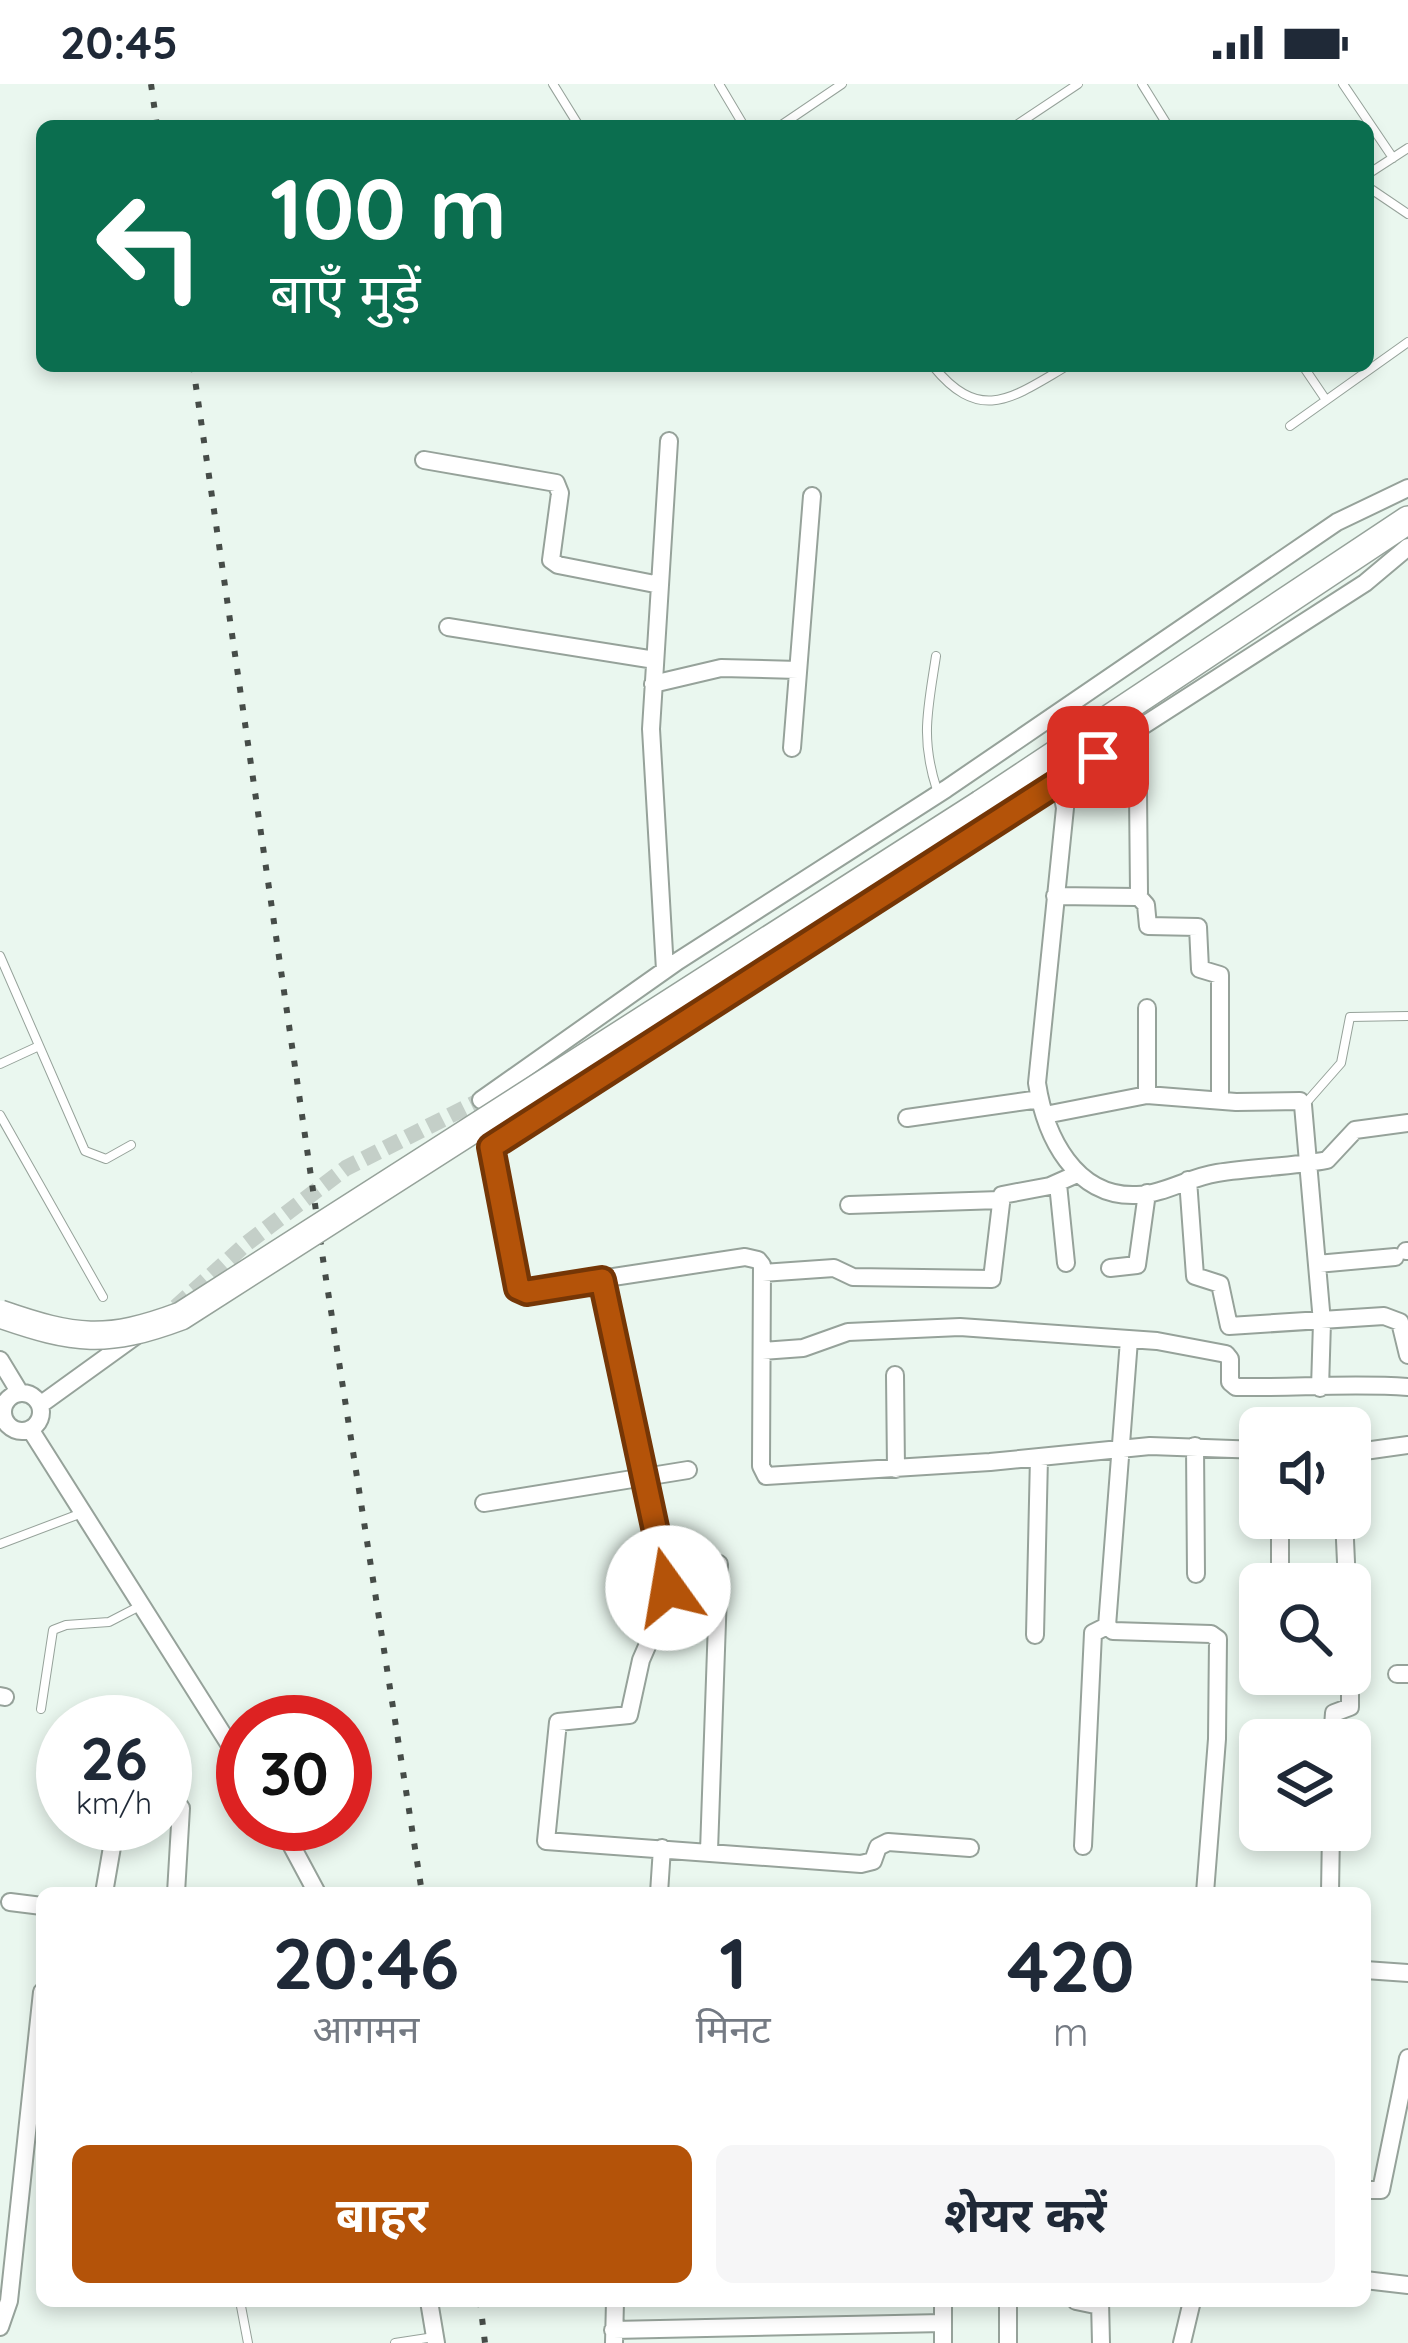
<!DOCTYPE html>
<html lang="hi">
<meta charset="utf-8">
<style>
:root{--surface:#fff;--page:#f6f6f7;--text:#1f2937;--muted:#747a83;--accent:#b45309}
body{margin:0;font-family:Quicksand,"Noto Sans Devanagari",sans-serif;background:var(--page);color:var(--text);height:100vh;display:flex;flex-direction:column;font-size:45px;white-space:nowrap}
*{box-sizing:border-box;margin:0}
p{font-size:39px;color:var(--muted)}
.icon{flex:none;width:66px;height:66px;fill:none;stroke:currentColor;stroke-width:2;stroke-linecap:round;stroke-linejoin:round}
.map{position:relative;flex:1;overflow:hidden}
.details{position:absolute;left:36px;top:1803px;width:1335px;height:420px;display:flex;flex-direction:column;background:var(--surface);border-radius:18px;box-shadow:0 6px 18px #0003}
.details>*{flex:none}
.top-card{position:absolute;left:36px;top:36px;width:1338px;height:252px;border-radius:18px;box-shadow:0 6px 18px #0003;background:#0b6e4f;color:#fff;overflow:hidden}
.fabs{position:absolute;left:1239px;top:1323px;display:grid;gap:24px}
.fabs a{display:grid;place-items:center;width:132px;height:132px;border-radius:18px;background:var(--surface);box-shadow:0 6px 18px #0003;font-size:60px}
.speed{position:absolute;left:36px;top:1611px;display:flex;gap:24px;font-size:60px;font-weight:700;text-align:center}
.speed>*{display:grid;place-content:center;width:156px;height:156px;border-radius:50%;background:var(--surface);box-shadow:0 6px 18px #0003;line-height:1}
.speed small{font-size:30px;font-weight:400}
.speed .limit{border:18px solid #d22;background:#fff;color:#111}
.pin{position:absolute;display:grid;place-items:center;width:102px;height:102px;color:#fff;margin:-51px;border-radius:24px;box-shadow:0 6px 18px #0006}
.me{position:absolute;width:132px;margin:-66px;rotate:347deg;stroke-linejoin:round;filter:drop-shadow(0 0 9px #0008)}
.turn{display:flex;align-items:center;gap:42px;height:252px;padding:0 36px;font-size:54px}
.turn .icon{width:156px;height:156px;stroke-width:2.5}
.turn b{display:block;font-size:84px;line-height:102px}
.eta{display:flex;justify-content:space-evenly;align-items:center;height:204px;text-align:center}
.eta b{font-size:72px;font-weight:700;line-height:84px}
.cta{display:flex;gap:24px;margin-top:auto;padding:24px 36px}
.cta a{flex:1;height:138px;border-radius:18px;background:var(--accent);color:#fff;font-size:48px;font-weight:700;line-height:138px;text-align:center}
.cta a+a{background:var(--page);color:var(--text)}
.status{display:flex;justify-content:space-between;align-items:center;height:84px;padding:0 60px;background:var(--surface);direction:ltr}
.status svg{height:33px;fill:currentColor}
.map>svg:first-child{display:block}
.lines{fill:none;stroke-linecap:round;stroke-linejoin:round}
.minor-tunnel{stroke:#c4cfc8;stroke-width:16;stroke-dasharray:16 8;stroke-linecap:butt}
.service-casing{stroke:#96a29a;stroke-width:10}
.minor-casing{stroke:#96a29a;stroke-width:20}
.trunk-casing{stroke:#96a29a;stroke-width:30}
.service{stroke:#fff;stroke-width:8}
.minor{stroke:#fff;stroke-width:16}
.trunk{stroke:#fff;stroke-width:27}
.rail{stroke:#464c48;stroke-width:6;stroke-dasharray:6 12;stroke-linecap:butt}
.trunk-bridge-casing{stroke:#96a29a;stroke-width:30;stroke-linecap:butt}
.trunk-bridge{stroke:#fff;stroke-width:27}
.route-casing{stroke:#753606;stroke-width:30}
.route{stroke:#b45309;stroke-width:21}
</style>
<div class="status"><b>20:45</b><svg viewBox="0 0 49 12"><path d="M0 12V9h3v3zM5 12V6h3v6zM10 12V3h3v9zM15 12V0h3v12zM26 1h20v11H26zM47 4h2v5h-2z"/></svg></div>
<div class="map">
<svg width="1408" height="2259" viewBox="0 0 1408 2259">
<rect width="100%" height="100%" fill="#eaf7ef"/>
<g class="lines">
<!-- minor-tunnel -->
<path class="minor-tunnel" d="M176 1223 246 1160 346 1084 481 1016"/>
<defs>
<path id="service" d="M553 0 579 42
M719 0 744 42
M1142 0 1168 42
M1343 0 1393 74
M780 42 842 0
M1015 42 1078 0
M1368 90 1408 64
M1368 103 1408 130
M933 282C981 341 1013 313 1067 282
M1303 282 1326 316
M1290 342 1408 258
M936 572C928 625 920 654 937 706
M0 872 85 1067 106 1075 131 1061
M0 980 39 962
M1305 1020 1341 979 1350 933 1408 932
M0 1031 103 1213
M0 1460 82 1429
M41 1625 53 1546 66 1541 109 1538 140 1522
M240 2217 248 2259
M395 2259 434 2253"/>
<path id="minor" d="M424 376 556 399 560 409 551 476 558 481 660 501
M448 543 655 576
M653 600 721 584 798 586
M792 664 812 412
M1060 698 1065 724 1037 999C1045 1052 1075 1114 1137 1111 1164 1110 1190 1093 1217 1089 1253 1083 1291 1083 1327 1076L1355 1046 1408 1039
M1137 811 1146 821 1148 842 1198 843 1200 885 1220 891V1017
M1055 812 1136 813 1139 809 1138 708
M665 886 651 645 669 357
M1147 924V1011
M481 1016 678 877 946 705 1337 438 1408 404
M1045 1031 1147 1011 1236 1018 1300 1017 1303 1021 1322 1238 1320 1304
M907 1034 1040 1015
M1188 1096 1195 1192 1220 1200 1229 1242 1384 1232 1400 1238 1408 1271
M1058 1100 1066 1179
M849 1121 1000 1116
M1406 1167H1408
M1317 1180 1395 1173
M1110 1184 1137 1181 1147 1109
M762 1189 834 1184 853 1193 992 1195 1002 1111 1050 1102 1077 1090
M602 1196 668 1504 665 1521 641 1576 629 1631 558 1638 546 1757 861 1780 873 1777 878 1763 888 1758 970 1764
M1129 1256 1107 1542 1113 1547 1211 1550 1218 1555 1217 1655 1205 1809
M762 1267 803 1264 848 1248 960 1243 1157 1257 1226 1270 1230 1275V1298L1236 1303C1294 1304 1351 1299 1408 1303
M0 1276 20 1309
M895 1291 896 1385
M3 1328a19 19 0 1 1 38 0a19 19 0 1 1-38 0Z
M40 1321 137 1251
M30 1345 243 1682
M1195 1362 1196 1490
M1260 1366 1150 1362 990 1378 766 1392 761 1382 762 1181 758 1176 745 1173 521 1207 489 1070 497 1057 1365 499 1408 463
M1350 1369 1408 1361
M484 1419 688 1386
M1280 1434V1500
M1344 1434 1347 1500
M1035 1551 1039 1373
M1397 1590H1408
M0 1612 5 1613
M1332 1656 1334 1629 1350 1623V1589
M165 1715 175 1717 181 1724 176 1809
M280 1740 317 1809
M1083 1762 1093 1549 1107 1542
M709 1767 719 1480
M104 1809 116 1740
M659 1809 662 1764
M1330 1809 1331 1746
M10 1818 42 1822
M1365 1886 1408 1889
M1365 2106H1381L1408 1974
M1365 2196 1408 2201
M429 2217 436 2259
M1008 2217V2259
M1076 2217 1100 2222
M1100 2217 1101 2259
M0 2243 9 2217 42 1908
M613 2246 943 2239
M614 2259 615 2217
M943 2259V2217
M1182 2259 1192 2217"/>
<path id="trunk" d="M981 720 1408 436"/>
</defs>
<!-- service casing -->
<use href="#service" class="service-casing"/>
<!-- minor casing -->
<use href="#minor" class="minor-casing"/>
<!-- trunk casing -->
<use href="#trunk" class="trunk-casing"/>
<!-- service -->
<use href="#service" class="service"/>
<!-- minor -->
<use href="#minor" class="minor"/>
<!-- trunk -->
<use href="#trunk" class="trunk"/>
<!-- rail -->
<path class="rail" d="M151 0 157 42
M193 282 324 1182 422 1809
M480 2217 485 2259"/>
<defs>
<path id="trunk-bridge" d="M0 1230C75 1256 106 1260 181 1232L981 720"/>
</defs>
<!-- trunk-bridge casing -->
<use href="#trunk-bridge" class="trunk-bridge-casing"/>
<!-- trunk-bridge -->
<use href="#trunk-bridge" class="trunk-bridge"/>
</g>
<g class="lines">
<defs>
<path id="route" d="M668 1504 602 1196 527 1208 518 1204 491 1063 1098 673"/>
</defs>
<!-- route casing -->
<use href="#route" class="route-casing"/>
<!-- route -->
<use href="#route" class="route"/>
</g>
</svg>
<div class="fabs">
<a><svg class="icon" aria-label="sound" viewBox="0 0 24 24"><path d="M4 9h4l5-4v14l-5-4H4zM17 9q2 3 0 6"/></svg></a>
<a><svg class="icon" aria-label="search" viewBox="0 0 24 24"><circle cx="10" cy="10" r="6"/><path d="M15 15l6 6"/></svg></a>
<a><svg class="icon" aria-label="layers" viewBox="0 0 24 24"><path d="M12 4l9 5-9 5-9-5zM3 14l9 5 9-5"/></svg></a>
</div>
<div class="speed"><div>26<small>km/h</small></div><div class="limit">30</div></div>
<div class="pin" style="left:1098px;top:673px;background:#d93025"><svg class="icon" aria-label="arrive" viewBox="0 0 24 24"><path d="M6 21V4h12l-3 4 3 4H6"/></svg></div>
<svg class="me" style="left:668px;top:1504px" viewBox="-20 -20 40 40"><circle r="19" fill="#fff"/><path d="M0-13L10 11 0 6-10 11z" fill="#b45309"/></svg>
<div class="top-card">
<div class="turn"><svg class="icon" aria-label="left" viewBox="0 0 24 24"><path d="M17 20v-9H6M10 6l-5 5 5 5"/></svg><div><b>100 m</b>बाएँ मुड़ें</div></div>
</div>
<section class="details">
<div class="eta">
<div><b>20:46</b><p>आगमन</p></div>
<div><b>1</b><p>मिनट</p></div>
<div><b>420</b><p>m</p></div>
</div>
<div class="cta"><a>बाहर</a><a>शेयर करें</a></div>
</section>
</div>
